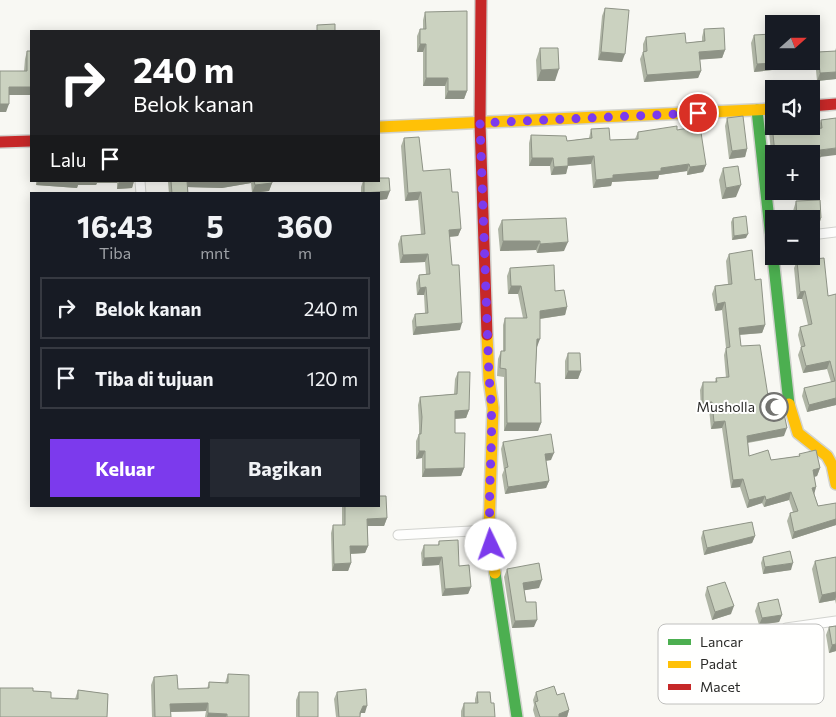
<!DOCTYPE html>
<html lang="id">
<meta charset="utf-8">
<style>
:root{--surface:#171b24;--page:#242831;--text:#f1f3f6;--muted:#9ea1a6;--line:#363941;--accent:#7c3aed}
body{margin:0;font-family:Commissioner,sans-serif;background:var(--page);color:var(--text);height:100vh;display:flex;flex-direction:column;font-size:19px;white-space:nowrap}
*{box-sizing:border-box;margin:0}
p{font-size:16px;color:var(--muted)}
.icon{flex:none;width:28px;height:28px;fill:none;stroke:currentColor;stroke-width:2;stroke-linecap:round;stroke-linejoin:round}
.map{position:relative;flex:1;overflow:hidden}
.drawer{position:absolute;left:30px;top:192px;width:350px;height:315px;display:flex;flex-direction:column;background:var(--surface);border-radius:0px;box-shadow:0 2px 12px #0003}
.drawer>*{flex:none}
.banner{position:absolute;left:30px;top:30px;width:350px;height:152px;border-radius:0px;box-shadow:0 2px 12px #0003;background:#202124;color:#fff;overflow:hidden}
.needle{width:32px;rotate:69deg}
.buttons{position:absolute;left:765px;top:15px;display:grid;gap:10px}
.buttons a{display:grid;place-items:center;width:55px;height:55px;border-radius:0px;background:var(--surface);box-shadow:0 2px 12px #0003;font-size:25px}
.pin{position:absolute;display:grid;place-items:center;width:42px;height:42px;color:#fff;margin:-21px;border:2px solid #fff;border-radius:50%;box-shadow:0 1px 5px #0007}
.me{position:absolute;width:55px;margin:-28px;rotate:357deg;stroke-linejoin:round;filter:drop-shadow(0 0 4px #0008)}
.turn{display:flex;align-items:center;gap:18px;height:105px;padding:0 20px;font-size:22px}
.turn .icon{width:65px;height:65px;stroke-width:2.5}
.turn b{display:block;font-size:35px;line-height:42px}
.then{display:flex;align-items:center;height:48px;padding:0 20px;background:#0003;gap:10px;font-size:19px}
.eta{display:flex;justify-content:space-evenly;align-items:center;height:85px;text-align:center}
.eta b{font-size:30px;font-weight:700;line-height:35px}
.cta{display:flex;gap:10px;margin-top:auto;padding:10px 20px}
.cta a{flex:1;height:58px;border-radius:0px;background:var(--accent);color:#fff;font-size:20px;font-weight:700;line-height:58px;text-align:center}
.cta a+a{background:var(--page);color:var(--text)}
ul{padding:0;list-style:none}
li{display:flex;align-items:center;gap:15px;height:62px;margin:0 10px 8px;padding:0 10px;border:2px solid var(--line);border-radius:0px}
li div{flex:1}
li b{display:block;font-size:19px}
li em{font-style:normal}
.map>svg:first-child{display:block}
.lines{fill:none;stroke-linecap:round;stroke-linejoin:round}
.street-casing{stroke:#d2d3cf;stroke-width:11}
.fast-casing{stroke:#d2d3cf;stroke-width:14}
.slow-casing{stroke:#d2d3cf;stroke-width:14}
.jam-casing{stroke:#d2d3cf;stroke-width:14}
.street{stroke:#fefefd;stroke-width:9}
.fast{stroke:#4caf50;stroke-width:11}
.slow{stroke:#ffc107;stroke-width:11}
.jam{stroke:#c62828;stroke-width:11}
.wall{fill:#afb5a5}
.shaded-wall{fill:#8e9386}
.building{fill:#cbd2c0;stroke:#8e9386}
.route{stroke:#7c3aed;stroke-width:9;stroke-dasharray:0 16.2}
.labels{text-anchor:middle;stroke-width:4;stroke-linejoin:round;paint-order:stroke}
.poi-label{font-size:14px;fill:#2c2c2a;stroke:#fffffe;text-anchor:end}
.key{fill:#fffffe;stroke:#c0c0be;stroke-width:1}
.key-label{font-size:14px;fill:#2c2c2a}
</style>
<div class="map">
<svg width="836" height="717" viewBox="0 0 836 717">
<rect width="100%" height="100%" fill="#f8f8f3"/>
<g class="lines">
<defs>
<path id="street" d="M140 181 141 194
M811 235 836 232
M398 535 489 530
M786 628 836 621
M741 634 765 631"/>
<path id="fast" d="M757 110 789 404
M495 573 517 717"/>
<path id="slow" d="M379 127 774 109
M487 335 489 379 493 408 489 530 495 573
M789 404 798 433 827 456 832 465 836 484"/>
<path id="jam" d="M481 0 480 123 487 335
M811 106 836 104
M0 142 31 141"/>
</defs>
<!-- street casing -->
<use href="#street" class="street-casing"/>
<!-- fast casing -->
<use href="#fast" class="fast-casing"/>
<!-- slow casing -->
<use href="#slow" class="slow-casing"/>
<!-- jam casing -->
<use href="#jam" class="jam-casing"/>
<!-- street -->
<use href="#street" class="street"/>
<!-- fast -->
<use href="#fast" class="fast"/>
<!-- slow -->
<use href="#slow" class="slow"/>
<!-- jam -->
<use href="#jam" class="jam"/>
</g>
<!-- wall -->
<path class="wall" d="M605 8 622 62 598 60 602 16Z
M425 12 467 91 464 99H445V86H423V52H417V36L420 29H423V20Z
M704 29 725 50 722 58 700 59 701 71 698 78 644 82 640 59 643 52V44L646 37 686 43 702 41V37Z
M754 35 775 63 772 70 754 72 751 43Z
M540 48 555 81H537L536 60Z
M836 48V79L817 81 815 60 818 52 835 51Z
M27 51H31V95H9L6 112 0 71H24L25 59Z
M727 118 747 149 745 157 729 159 725 126Z
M836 118 818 164 811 154H774V162H772L769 132 772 124 792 132 818 129 821 120Z
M591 129 610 140 635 139 638 132 677 130 706 165 703 172 687 175V171L659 175 658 179 612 182 611 186 593 188 591 164 568 166 566 174 551 175 550 166H529V143L531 135 567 141 589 138Z
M404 138 423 171 452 192 461 229 458 236 449 237 452 265 460 330 413 335 412 321 415 314 425 313 424 295H417L416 283 419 275 426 274 425 262 400 263 398 244 401 236 421 235 418 200 405 201 401 146Z
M723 168 736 197 722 199 719 180Z
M36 181H134L132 188 117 189V183H97L96 185H78L77 188 36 185Z
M153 181H272V183L269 191 252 193 251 183 222 188 188 187V194H169L168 182H153Z
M363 181H379L387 199 379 200V194H361V187Z
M820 200 821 218 818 228 811 229V219H793V211L796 201Z
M733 218 746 238 732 240 731 222Z
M502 220 564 251 537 253 536 250 500 251 498 229Z
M729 254 755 280 765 325 762 333 739 335 741 346 768 396 784 436 748 443 749 456 771 460 799 456V454L820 468 817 476 814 477 816 487 814 493 818 506 836 503V525L792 539 787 521 790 513 793 512 789 500 764 507 762 503 747 508 740 487 731 488 722 428 711 429 709 409 701 410 700 390 703 382H715L716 378H726L724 355 726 348 722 310 715 311 712 294 715 286 728 284 726 261Z
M797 261 828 296 836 294V405L807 412 802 396 804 388 831 382 827 369 803 373 798 355 801 347 798 335 800 327 808 325 802 299H797L794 268Z
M510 268 555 291 567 307 565 315 540 319 537 347 535 383 541 423 538 431H504V377L497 376 498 359 501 351H503V325L505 318H523L518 294H508L507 276Z
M568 353 581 371 578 379H565V361Z
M458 372 469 410 466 418 455 419V433L464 468 461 476 422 477V458L416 459V441L419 434V425L418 405 420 397 454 394 455 379Z
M503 442 551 460 546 461 549 481 546 488 505 494 502 475 504 470 501 449Z
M342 506H379L387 518 384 526H368V546L365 553 350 554 351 563 348 571H332L331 533 333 525H342Z
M703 531 755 536 752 543 704 555 701 538Z
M439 541 459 566 471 587 468 594 442 596 439 565 422 566 421 553 424 545H438Z
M763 557 791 570 763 574 761 563Z
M836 557V604L835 600 819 603 812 569 815 561Z
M507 569 539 588 524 590 526 602 534 627 512 628 504 577Z
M707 587 731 614 712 620 705 595Z
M758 603 782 615 779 622 759 625 755 611Z
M829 627 836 651 829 653 826 635Z
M756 632 798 633 803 645 800 653H797L799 691 767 694 766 688 750 690 744 657 747 649 754 648 753 639Z
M228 674 249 717H205L206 711 171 712V717H152L151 685 154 677 178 689H207L209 682 225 683Z
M0 688H33V691L51 692V698L75 699 78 690 108 694 107 717H0Z
M299 692 318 717H296V700Z
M337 692 365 713H361L360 717H336L334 699Z
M477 692 491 703 495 717H461V711L464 703H475V699Z
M536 692 557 695 569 710 567 717H535L533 710 534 705 533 700Z"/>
<!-- shaded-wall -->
<path class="shaded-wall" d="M420 44H426L423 52H417Z
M725 50 722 58 696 60 699 52Z
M601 52 625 54 622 62 598 60Z
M775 63 772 70 754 72 757 64Z
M559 69 555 81H537L541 70Z
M701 71 698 78 644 82 647 75Z
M836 72V79L817 81 820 73Z
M426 78H448L445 86H423Z
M9 87H31V95H6Z
M448 91H467L464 99H445Z
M0 104H9L6 112H0Z
M836 148V155L820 157 818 164 811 165V157L820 150Z
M747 149 745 157 729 159 732 151Z
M594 156 591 164 565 166 568 158Z
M532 158H553L550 166H529Z
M689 164 687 171 659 175 658 179 612 182 611 186 593 188 596 180 613 175Z
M706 165 703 172 687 175 690 167Z
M568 166 566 174 551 175 554 167Z
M38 181H118L117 183H97L96 185H78L77 188 36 185Z
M119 181H134L132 188 117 189Z
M154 181H168V182H153Z
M186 181H251V183L222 188 184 187Z
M272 183 269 191 252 193 255 185Z
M741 185 736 197 722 199 726 188Z
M390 191 387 199 379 200V194H364V193Z
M785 191H803V192L783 195Z
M421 192 418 200 405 201 408 193Z
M821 218 818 228 811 229V220Z
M461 229 458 236 446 237 449 230Z
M748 234 746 238 732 240 734 236Z
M503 241H540L536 250 500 251Z
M568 242 564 251 537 253 540 244Z
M428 254 425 262 400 263 403 255Z
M511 286H521L518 294H508Z
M426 287 424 295H417L420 288Z
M805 291 802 299H797L800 292Z
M725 302 722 310 715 311 717 304Z
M567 307 565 315 538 319 540 311Z
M462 323 460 330 413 335 416 327Z
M765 325 762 333 736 335 739 328Z
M537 339H540L537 347H534Z
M830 361 827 369 803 373 806 366Z
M568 371H581L578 379H565Z
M836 398V405L807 412 809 405Z
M703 402H712L709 409 701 410Z
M469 410 466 418 452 419 455 411Z
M725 421 722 428 711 429 714 422Z
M507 423H541L538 431H504Z
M787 428 784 436 744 443 747 436Z
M419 451H425L422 458 416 459Z
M554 453 551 460 542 461 545 454Z
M464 468 461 476 422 477 425 469Z
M820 468 817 476 810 478 813 470Z
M743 479 740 487 731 488 733 480Z
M549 481 546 488 505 494 508 487Z
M816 487 814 495 812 488Z
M791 492 789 500 764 507 766 500Z
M765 496 762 503 747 508 749 500Z
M387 518 384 526H365L367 519Z
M836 519V525L792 539 794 532Z
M755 536 752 543 704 555 707 548Z
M350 546H368L365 553 347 554Z
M442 557 439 565 422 566 424 558Z
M351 563 348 571H332L334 564Z
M793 563 791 570 763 574 765 567Z
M542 580 539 588 520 591 523 583Z
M471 587 468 594 442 596 445 589Z
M836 592V597L835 600 819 603 822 595Z
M734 606 731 614 712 620 715 612Z
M782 615 779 622 759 625 762 618Z
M537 620 534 627 512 628 515 621Z
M836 644V651L829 653 832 645Z
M803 645 800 653 793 654 796 646Z
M769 680 766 688 750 690 753 682Z
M802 683 799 691 767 694 770 686Z
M208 703 206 711 168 712 170 704Z
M363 706H367L365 713H361L358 717Z
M569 710 567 717H557L559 714Z
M208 713 227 714 226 717H207Z"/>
<!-- building -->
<path class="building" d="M605 8 629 10 625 54 601 52Z
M467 11V91H448V78H426V44H420V29H426L425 12Z
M335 24V31H317V25Z
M724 28 725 50 699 52 701 71 647 75 643 52 647 51 646 37 685 33 686 43 705 41 704 29Z
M772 34 774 48V61H775V63L757 64 754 35Z
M540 48H558L559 69 541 70Z
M27 51H31V87H9V104H0V71H27Z
M836 51V72L820 73 818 52Z
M743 116 747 149 732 151 727 118Z
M836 118V148L820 150 821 156 811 157V154H775L772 124H774V126H791L792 132 822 128 821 120Z
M677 126V130L700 126 706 165 690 167 689 164 661 168V171L613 175V178L596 180 594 156 568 158V166L554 167 553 158H532L531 135 566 136 567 141 592 138 591 129 609 128 610 140 638 139V132Z
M419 137 423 171 450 169 452 192H458L461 229 449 230 452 265H459L462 323 416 327 415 314 428 313 426 287 420 288 419 275 430 274 428 254 403 255 401 236 425 234 421 192 408 193 404 138Z
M738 166 741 185 726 188 723 168Z
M379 178H389L390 191 364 193V181H379Z
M171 181H187L188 194H172Z
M254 181H272V183L255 185Z
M820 200 821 218 811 220V219H797L796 201Z
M746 216 748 234 734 236 733 218Z
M566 218 568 242 540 244V241H503L502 220Z
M752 250 755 280 761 279 765 325 739 328 741 346 760 345 768 396 780 394 787 428 747 436 749 456 768 450 771 460 800 456 799 454 816 450 820 468 813 470 816 487 812 488 818 506 836 503V519L794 532 790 513 798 511 791 492 766 500 765 496 749 500 743 479 733 480 725 421 714 422 712 402H703V382H717L716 378 729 377 726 348 730 347 725 302 717 304 715 286 732 284 729 254Z
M824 258 828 296 836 294V398L809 405 804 388 835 381 830 361 806 366 801 347 805 346 800 327 812 324 805 291 800 292 797 261Z
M554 265 555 291 564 290 567 307 540 311V339H537L535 383H540L541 423H507L506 369 500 368 501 351H505V318H527L521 286H511L510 268Z
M568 353H580L581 371H568Z
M458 372H470L469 410 455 411V433H465L464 468 425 469V451H419V434H421L422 417 420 397 457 394Z
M551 434 554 453 545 454 549 481 508 487 505 468 508 467 503 442Z
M379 496H386L387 518 367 519 368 546H350L351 563 334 564 333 525H345V506H379Z
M752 522 755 536 707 548 703 531Z
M458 540 459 566 469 565 471 587 445 589 442 557 424 558V545H439V541Z
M790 551 793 563 765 567 763 557Z
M836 557V592L822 595 815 561Z
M539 563 542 580 523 583 526 602H536L537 620 515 621 507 569Z
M725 582 734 606 715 612 707 587Z
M778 599 782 615 762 618 758 603Z
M836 626V644L832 645 829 627Z
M228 674 249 675V717H227V714L208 713V703L170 704 171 717H155L154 677 177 675 178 689 209 688V682L228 683Z
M554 686 557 695 564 693 569 710 559 714V717H540L535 702 538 701 536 692Z
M0 688H33V691L51 692V698L78 699V690L108 694 107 717H0Z
M366 689 367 706H363L360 713V717H339L337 692Z
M299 692H318V717H299Z
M477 692H490L491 703H494L495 717H464V703H478Z"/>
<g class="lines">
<!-- route -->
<path class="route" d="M491 545C486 489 496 434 489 378L480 123 698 113"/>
</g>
<!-- icons -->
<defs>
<symbol id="mosque-ring" viewBox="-11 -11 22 22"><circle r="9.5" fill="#fffffe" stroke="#737370" stroke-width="1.5"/><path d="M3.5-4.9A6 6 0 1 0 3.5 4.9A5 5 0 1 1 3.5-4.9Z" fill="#737370"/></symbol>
</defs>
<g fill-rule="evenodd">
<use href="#mosque-ring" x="758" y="391" width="32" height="32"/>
</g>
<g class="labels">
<!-- poi labels -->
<g class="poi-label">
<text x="755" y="412">Musholla</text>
</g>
</g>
<!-- legend -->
<rect x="658" y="624" width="166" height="80" rx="8" class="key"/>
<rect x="668" y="639" width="23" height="6" fill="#4caf50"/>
<rect x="668" y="661" width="23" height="7" fill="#ffc107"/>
<rect x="668" y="684" width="23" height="6" fill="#c62828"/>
<g class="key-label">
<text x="700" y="647">Lancar</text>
<text x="700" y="669">Padat</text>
<text x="700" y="692">Macet</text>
</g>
</svg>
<div class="buttons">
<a><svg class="needle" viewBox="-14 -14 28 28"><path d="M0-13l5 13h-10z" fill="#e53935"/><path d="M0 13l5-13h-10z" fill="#9ea1a6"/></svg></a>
<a><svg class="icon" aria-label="sound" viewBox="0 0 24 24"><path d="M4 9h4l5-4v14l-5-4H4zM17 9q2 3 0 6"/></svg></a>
<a>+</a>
<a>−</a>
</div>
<div class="pin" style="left:698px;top:113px;background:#d93025"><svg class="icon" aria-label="arrive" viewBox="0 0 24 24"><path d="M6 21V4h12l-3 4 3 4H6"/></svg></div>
<svg class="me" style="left:491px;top:545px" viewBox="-20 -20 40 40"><circle r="19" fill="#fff"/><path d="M0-13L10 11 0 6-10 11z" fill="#7c3aed"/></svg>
<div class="banner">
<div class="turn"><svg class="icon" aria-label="right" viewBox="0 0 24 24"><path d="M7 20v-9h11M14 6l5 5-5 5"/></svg><div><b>240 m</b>Belok kanan</div></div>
<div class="then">Lalu<svg class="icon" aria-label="arrive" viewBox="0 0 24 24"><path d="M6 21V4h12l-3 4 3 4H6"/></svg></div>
</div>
<section class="drawer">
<div class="eta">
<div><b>16:43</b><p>Tiba</p></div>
<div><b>5</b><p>mnt</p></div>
<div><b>360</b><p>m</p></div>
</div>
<ul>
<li><svg class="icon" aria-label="right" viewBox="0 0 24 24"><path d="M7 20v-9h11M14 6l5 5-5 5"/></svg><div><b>Belok kanan</b></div><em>240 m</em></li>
<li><svg class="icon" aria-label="arrive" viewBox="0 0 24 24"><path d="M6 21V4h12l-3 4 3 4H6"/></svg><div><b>Tiba di tujuan</b></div><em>120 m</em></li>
</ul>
<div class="cta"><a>Keluar</a><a>Bagikan</a></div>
</section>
</div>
